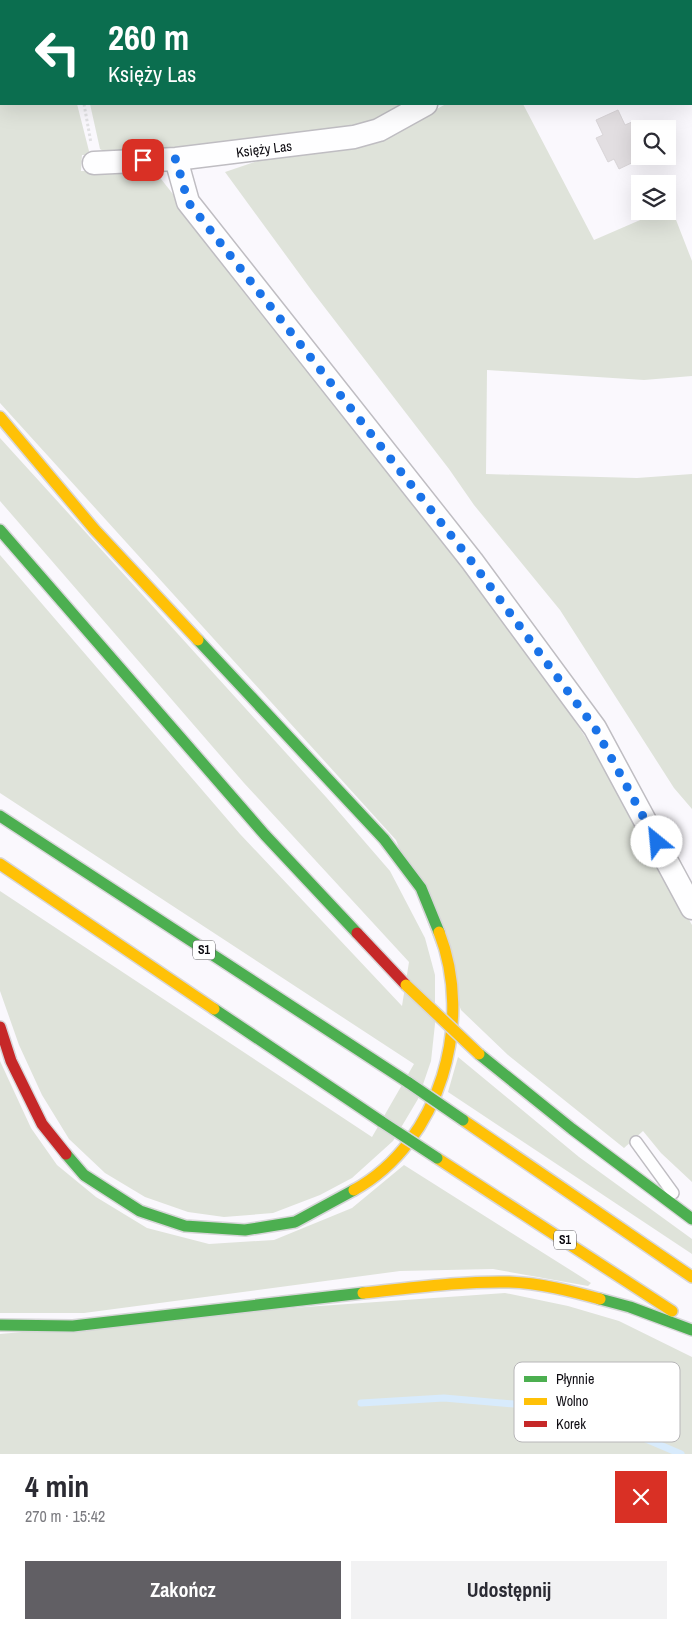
<!DOCTYPE html>
<html lang="pl">
<meta charset="utf-8">
<style>
:root{--surface:#fff;--page:#f2f2f3;--text:#2b2b33;--muted:#7c7c81;--accent:#615f64}
body{margin:0;font-family:"Archivo Narrow",sans-serif;background:var(--page);color:var(--text);height:100vh;display:flex;flex-direction:column;font-size:19px;white-space:nowrap}
*{box-sizing:border-box;margin:0}
p{font-size:16px;color:var(--muted)}
.icon{flex:none;width:28px;height:28px;fill:none;stroke:currentColor;stroke-width:2;stroke-linecap:round;stroke-linejoin:round}
.map{position:relative;height:1454px;overflow:hidden}
.sheet{display:flex;flex-direction:column;background:var(--surface);flex:1}
.sheet>*{flex:none}
.banner{position:absolute;left:0px;top:0px;width:692px;height:105px;box-shadow:0 5px 20px #0002;background:#0b6e4f;color:#fff;overflow:hidden}
.tools{position:absolute;left:631px;top:120px;display:grid;gap:10px}
.tools a{display:grid;place-items:center;width:45px;height:45px;border-radius:0px;background:var(--surface);box-shadow:0 5px 20px #0002;font-size:25px}
.pin{position:absolute;display:grid;place-items:center;width:42px;height:42px;color:#fff;margin:-21px;border-radius:10px;box-shadow:0 2px 8px #0006}
.me{position:absolute;width:55px;margin:-28px;rotate:332deg;stroke-linejoin:round;filter:drop-shadow(0 0 4px #0008)}
.turn{display:flex;align-items:center;gap:18px;height:105px;padding:0 25px;font-size:22px}
.turn .icon{width:65px;height:65px;stroke-width:2.5}
.turn b{display:block;font-size:35px;line-height:42px}
.round{display:grid;place-items:center;flex:none;width:52px;height:52px;border-radius:0px;background:var(--page)}
.summary{display:flex;align-items:center;justify-content:space-between;height:85px;padding:0 25px}
h1{font-size:30px;font-weight:800;line-height:38px}
.button{display:flex;gap:10px;margin-top:auto;padding:10px 25px}
.button a{flex:1;height:58px;border-radius:0px;background:var(--accent);color:#fff;font-size:20px;font-weight:800;line-height:58px;text-align:center}
.button a+a{background:var(--page);color:var(--text)}
.map>svg:first-child{display:block}
.green{fill:#dfe3da}
.lines{fill:none;stroke-linecap:round;stroke-linejoin:round}
.stream{stroke:#d8ebfc;stroke-width:7}
.building{fill:#e2dee1;stroke:#d9d5d8}
.lane-casing{stroke:#bfbdc2;stroke-width:14}
.street-casing{stroke:#bfbdc2;stroke-width:25}
.fast-casing{stroke:#d7d6d8;stroke-width:14}
.slow-casing{stroke:#d7d6d8;stroke-width:14}
.jam-casing{stroke:#d7d6d8;stroke-width:14}
.path{stroke:#e2e2e4;stroke-width:3;stroke-dasharray:2.5 2.5;stroke-linecap:butt}
.lane{stroke:#fefeff;stroke-width:11}
.street{stroke:#fefeff;stroke-width:22}
.fast{stroke:#4caf50;stroke-width:11}
.slow{stroke:#ffc107;stroke-width:11}
.jam{stroke:#c62828;stroke-width:11}
.fast-bridge-casing{stroke:#d7d6d8;stroke-width:14;stroke-linecap:butt}
.slow-bridge-casing{stroke:#d7d6d8;stroke-width:14;stroke-linecap:butt}
.fast-bridge{stroke:#4caf50;stroke-width:11}
.slow-bridge{stroke:#ffc107;stroke-width:11}
.route{stroke:#1a73e8;stroke-width:9;stroke-dasharray:0 16.2}
.labels{text-anchor:middle;stroke-width:4;stroke-linejoin:round;paint-order:stroke}
.shield{fill:#fff;stroke:#565559;stroke-width:1}
.shield-label{font-size:12px;font-weight:bold;fill:#0e0c12}
.street-label{font-size:14px;fill:#0e0c12;stroke:#fff}
.key{fill:#fff;stroke:#b7b6b8;stroke-width:1}
.key-label{font-size:14px;fill:#0e0c12}
</style>
<div class="map">
<svg width="692" height="1454" viewBox="0 0 692 1454">
<rect width="100%" height="100%" fill="#faf8fd"/>
<!-- green -->
<path class="green" d="M0 0 52 1H1V104H77L90 155H82L81 171 154 170 512 626 586 738 692 925V1182L661 1153 643 1131 624 1148 508 1055 461 1010 396 840 0 403Z
M65 0H382L383 1H66Z
M90 104H409L376 122 243 144 108 154 100 149Z
M446 104H523L594 240 661 211H668V208L671 207 692 261V376L644 380 487 370 486 474 637 478 692 474V809L674 788 560 610 474 505 449 469 312 291 225 172 272 156 392 133Z
M0 438 326 797 390 871 425 938 435 975V1024L431 1061 418 1099 393 1141 352 1178 320 1195 273 1213 224 1217 188 1212 145 1197 105 1173 69 1139 42 1095 19 1045 0 991V891L372 1137 414 1064 0 793V555L240 834 402 1006 409 962 244 783 0 501Z
M458 1057 579 1157 692 1239V1254L448 1092Z
M0 1061 31 1128 57 1165 96 1197 147 1228 209 1244 274 1240 352 1208 404 1165 591 1283 588 1286 493 1269 400 1271 84 1313H0Z
M505 1293 568 1306 619 1321 692 1357V1454H0V1334L305 1307Z"/>
<g class="lines">
<!-- stream -->
<path class="stream" d="M361 1403 444 1398 548 1407 627 1431 681 1454"/>
</g>
<!-- building -->
<path class="building" d="M618 110 625 125 632 122 640 137V156H646L619 169 614 159 608 162 596 138 603 135 596 120Z"/>
<g class="lines">
<defs>
<path id="lane" d="M636 1142 673 1193"/>
<path id="street" d="M691 14H692
M176 159 188 202 472 561 595 728 692 908
M94 163 176 159 354 137 379 130 426 104"/>
<path id="fast" d="M0 530 265 835 357 933
M198 640 384 839 421 888 439 932
M0 816 409 1083
M214 1009 382 1122
M479 1054 572 1129 692 1219
M66 1154 84 1175 140 1211 185 1226 245 1230 295 1222 354 1190
M600 1299 630 1307 692 1330
M0 1325 73 1326 363 1293"/>
<path id="slow" d="M0 417 95 530 198 640
M0 864 214 1009
M463 1120 692 1277
M437 1158 672 1311
M354 1190C441 1142 474 1021 439 932
M363 1293C412 1288 460 1281 509 1282 540 1283 571 1291 600 1299"/>
<path id="jam" d="M357 933 406 985
M0 1027 11 1061 42 1124 66 1154"/>
</defs>
<!-- lane casing -->
<use href="#lane" class="lane-casing"/>
<!-- street casing -->
<use href="#street" class="street-casing"/>
<!-- fast casing -->
<use href="#fast" class="fast-casing"/>
<!-- slow casing -->
<use href="#slow" class="slow-casing"/>
<!-- jam casing -->
<use href="#jam" class="jam-casing"/>
<!-- path -->
<path class="path" d="M60 0V1
M84 104 91 143"/>
<!-- lane -->
<use href="#lane" class="lane"/>
<!-- street -->
<use href="#street" class="street"/>
<!-- fast -->
<use href="#fast" class="fast"/>
<!-- slow -->
<use href="#slow" class="slow"/>
<!-- jam -->
<use href="#jam" class="jam"/>
<defs>
<path id="fast-bridge" d="M409 1083 463 1120
M382 1122 437 1158"/>
<path id="slow-bridge" d="M406 985 479 1054"/>
</defs>
<!-- fast-bridge casing -->
<use href="#fast-bridge" class="fast-bridge-casing"/>
<!-- slow-bridge casing -->
<use href="#slow-bridge" class="slow-bridge-casing"/>
<!-- fast-bridge -->
<use href="#fast-bridge" class="fast-bridge"/>
<!-- slow-bridge -->
<use href="#slow-bridge" class="slow-bridge"/>
</g>
<g class="lines">
<!-- route -->
<path class="route" d="M143 160 176 159 188 202 472 562 595 728 657 842"/>
</g>
<g class="labels">
<!-- shield labels -->
<g class="shield">
<rect x="193" y="940.5" width="22" height="19" rx="4"/>
<rect x="554" y="1230.5" width="22" height="19" rx="4"/>
</g>
<g class="shield-label">
<text x="204" y="954">S1</text>
<text x="565" y="1244">S1</text>
</g>
<!-- street labels -->
<g class="street-label">
<text transform="translate(264 149) rotate(-7)" y="5">Księży Las</text>
</g>
</g>
<!-- legend -->
<rect x="514" y="1362" width="166" height="80" rx="8" class="key"/>
<rect x="524" y="1376" width="23" height="6" fill="#4caf50"/>
<rect x="524" y="1398" width="23" height="7" fill="#ffc107"/>
<rect x="524" y="1421" width="23" height="6" fill="#c62828"/>
<g class="key-label">
<text x="556" y="1384">Płynnie</text>
<text x="556" y="1406">Wolno</text>
<text x="556" y="1429">Korek</text>
</g>
</svg>
<div class="tools">
<a><svg class="icon" aria-label="search" viewBox="0 0 24 24"><circle cx="10" cy="10" r="6"/><path d="M15 15l6 6"/></svg></a>
<a><svg class="icon" aria-label="layers" viewBox="0 0 24 24"><path d="M12 4l9 5-9 5-9-5zM3 14l9 5 9-5"/></svg></a>
</div>
<div class="pin" style="left:143px;top:160px;background:#d93025"><svg class="icon" aria-label="arrive" viewBox="0 0 24 24"><path d="M6 21V4h12l-3 4 3 4H6"/></svg></div>
<svg class="me" style="left:657px;top:842px" viewBox="-20 -20 40 40"><circle r="19" fill="#fff"/><path d="M0-13L10 11 0 6-10 11z" fill="#1a73e8"/></svg>
<div class="banner">
<div class="turn"><svg class="icon" aria-label="left" viewBox="0 0 24 24"><path d="M17 20v-9H6M10 6l-5 5 5 5"/></svg><div><b>260 m</b>Księży Las</div></div>
</div>
</div>
<section class="sheet">
<div class="summary"><div><h1>4 min</h1><p>270 m · 15:42</p></div><a class="round" style="background:#d93025;color:#fff"><svg class="icon" aria-label="close" viewBox="0 0 24 24"><path d="M6 6l12 12M18 6L6 18"/></svg></a></div>
<div class="button"><a>Zakończ</a><a>Udostępnij</a></div>
</section>
